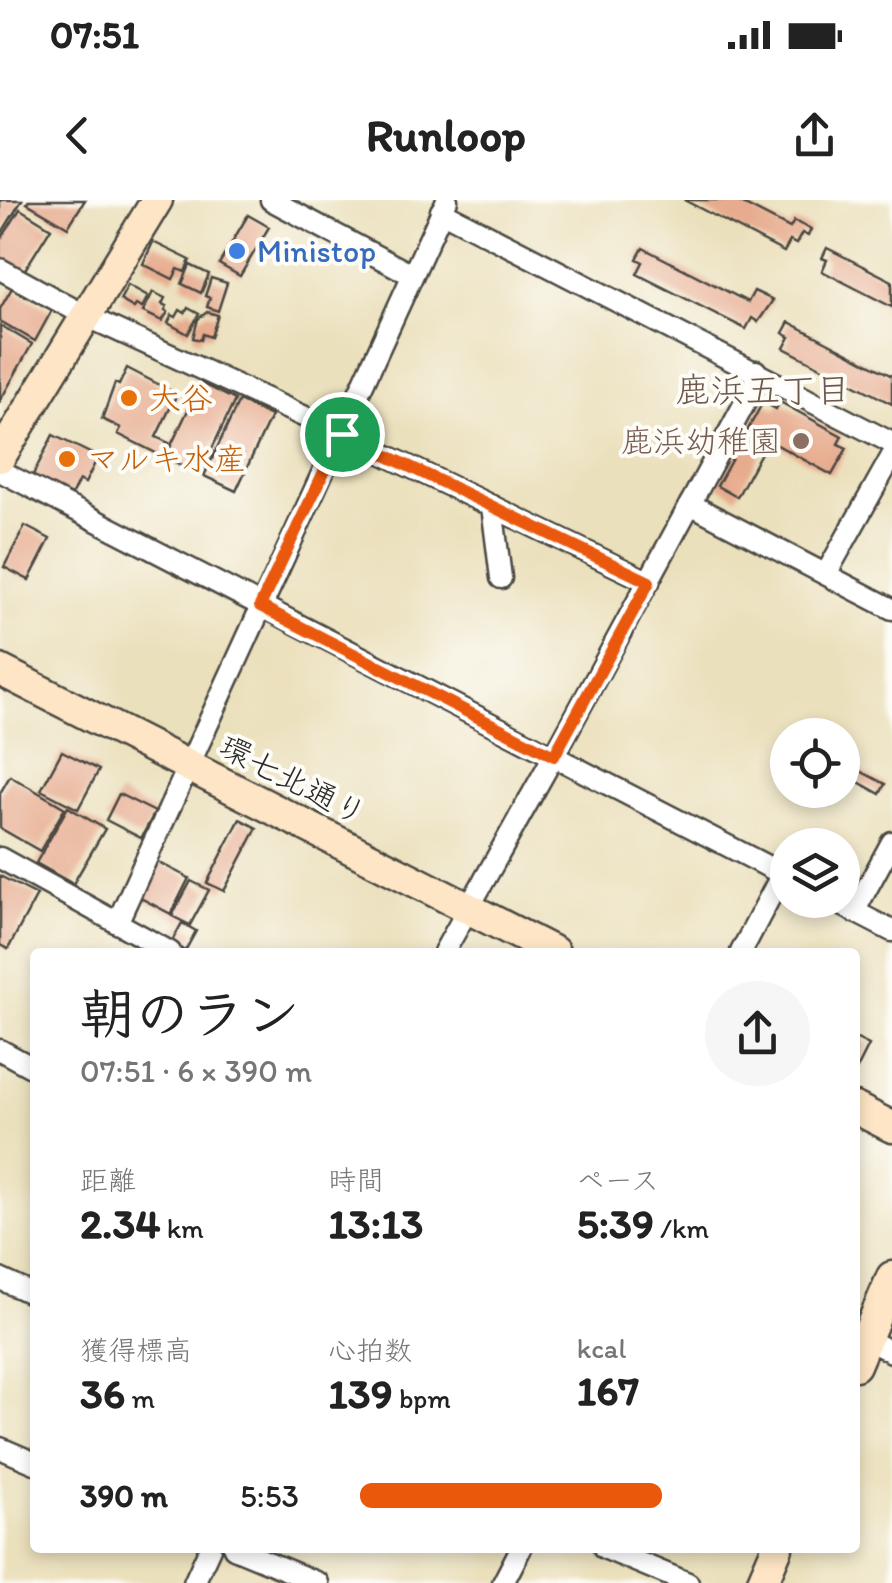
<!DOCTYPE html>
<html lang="ja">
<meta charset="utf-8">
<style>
body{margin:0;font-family:Itim,"Klee One",sans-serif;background:#f6f6f6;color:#222;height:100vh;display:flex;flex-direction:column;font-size:38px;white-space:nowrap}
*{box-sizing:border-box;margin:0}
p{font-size:32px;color:#767676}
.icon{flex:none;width:55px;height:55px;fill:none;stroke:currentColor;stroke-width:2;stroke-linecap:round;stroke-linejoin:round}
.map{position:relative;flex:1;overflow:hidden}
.details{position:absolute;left:30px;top:748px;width:830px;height:605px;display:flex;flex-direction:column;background:#fff;border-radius:10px;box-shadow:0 5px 15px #0003}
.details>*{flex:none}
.tools{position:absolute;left:770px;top:518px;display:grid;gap:20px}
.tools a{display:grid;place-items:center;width:90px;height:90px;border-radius:50%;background:#fff;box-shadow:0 5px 15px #0003;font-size:50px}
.pin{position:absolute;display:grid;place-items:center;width:85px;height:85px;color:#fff;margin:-42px;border:5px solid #fff;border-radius:50%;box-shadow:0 2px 10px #0007}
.round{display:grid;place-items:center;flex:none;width:105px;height:105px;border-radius:52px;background:#f6f6f6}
.overview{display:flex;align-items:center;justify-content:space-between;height:170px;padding:0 50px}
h1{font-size:55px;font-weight:700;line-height:75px}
.metrics{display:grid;grid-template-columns:repeat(3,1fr);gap:15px;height:170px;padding:10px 50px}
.metrics div{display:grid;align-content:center}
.metrics b{font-size:42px;font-weight:700}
.metrics small{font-size:28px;font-weight:400}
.metrics p{font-size:28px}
ul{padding:0 50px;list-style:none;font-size:32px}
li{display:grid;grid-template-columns:160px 120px 1fr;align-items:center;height:75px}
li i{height:25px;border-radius:12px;background:#ea580c}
.status{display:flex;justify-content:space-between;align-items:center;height:70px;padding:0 50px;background:#fff;direction:ltr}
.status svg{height:28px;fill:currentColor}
header{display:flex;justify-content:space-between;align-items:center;height:130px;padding:0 50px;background:#fff;font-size:45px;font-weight:700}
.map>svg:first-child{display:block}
.building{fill:#e7ab8e}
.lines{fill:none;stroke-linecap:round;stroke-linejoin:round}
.street-casing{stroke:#484641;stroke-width:25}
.secondary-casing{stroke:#484641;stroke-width:35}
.street{stroke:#fff;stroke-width:20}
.secondary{stroke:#fde5c5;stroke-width:30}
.route-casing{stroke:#fff;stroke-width:20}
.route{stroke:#ea580c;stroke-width:12}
.shop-dot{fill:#3f7fe0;stroke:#fdfcf7;stroke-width:4}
.food-dot{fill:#e8710a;stroke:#fdfcf7;stroke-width:4}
.education-dot{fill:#8d6e63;stroke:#fdfcf7;stroke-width:4}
.labels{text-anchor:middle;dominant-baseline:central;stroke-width:8;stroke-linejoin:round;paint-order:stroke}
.shop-label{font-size:32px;fill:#366cbe;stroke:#fdfcf7;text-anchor:start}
.food-label{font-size:32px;fill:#c56008;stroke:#fdfcf7;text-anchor:start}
.education-label{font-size:32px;fill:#785e54;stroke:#fdfcf7;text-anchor:end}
.street-label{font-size:32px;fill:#2b2b2b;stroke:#fdfcf7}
.neighbourhood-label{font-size:35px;fill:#6d584e;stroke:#fdfcf7}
</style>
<div class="status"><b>07:51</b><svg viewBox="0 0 49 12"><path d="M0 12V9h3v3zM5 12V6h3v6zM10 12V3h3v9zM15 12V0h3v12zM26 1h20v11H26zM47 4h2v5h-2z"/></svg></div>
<header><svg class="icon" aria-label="back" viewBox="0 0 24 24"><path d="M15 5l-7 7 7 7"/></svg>Runloop<svg class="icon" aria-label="share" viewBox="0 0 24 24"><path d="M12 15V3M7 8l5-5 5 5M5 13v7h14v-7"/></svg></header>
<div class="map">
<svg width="892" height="1383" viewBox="0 0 892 1383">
<rect width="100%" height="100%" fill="#fdfcf7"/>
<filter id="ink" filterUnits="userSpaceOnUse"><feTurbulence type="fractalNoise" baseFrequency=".01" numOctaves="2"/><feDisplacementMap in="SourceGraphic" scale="20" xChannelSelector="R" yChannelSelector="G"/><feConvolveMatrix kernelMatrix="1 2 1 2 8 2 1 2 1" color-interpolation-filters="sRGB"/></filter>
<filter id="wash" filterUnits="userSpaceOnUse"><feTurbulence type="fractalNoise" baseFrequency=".0048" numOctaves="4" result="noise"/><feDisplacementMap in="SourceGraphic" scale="40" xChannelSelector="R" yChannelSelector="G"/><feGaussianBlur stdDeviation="2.25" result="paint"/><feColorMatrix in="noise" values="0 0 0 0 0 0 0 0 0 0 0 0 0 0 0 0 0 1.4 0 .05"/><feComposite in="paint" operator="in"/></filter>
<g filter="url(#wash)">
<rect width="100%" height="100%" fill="#ebe0bc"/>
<g id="blocks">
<g class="building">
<path d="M0 0H22L0 36Z"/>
<path d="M29 0H85L68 27 27 3Z"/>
<path d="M684 0H735L790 28 794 21 811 29 808 36 802 33 796 44 790 41 784 52Z"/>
<path d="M20 9 51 28 24 71 0 57V41Z"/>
<path d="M248 15 269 27 240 76 219 64Z"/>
<path d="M153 42 190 60 185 72 178 69 173 79 143 64Z"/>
<path d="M643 48 748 102 754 91 773 100 758 122 752 118 746 129 637 74 643 62 637 59Z"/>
<path d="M827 48 892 81V107L822 71 827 60 822 58Z"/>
<path d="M190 65 209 74 201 93 182 84Z"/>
<path d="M211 78 227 83 218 111 207 107 210 98 205 96Z"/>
<path d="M128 85 148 96 142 108 136 105 134 108 120 100Z"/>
<path d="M12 88 52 110 35 141 0 121V109Z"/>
<path d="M153 92 165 98 162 104 167 106 165 110 168 112 162 121 143 112Z"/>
<path d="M188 108 199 114 188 134 168 123 172 115 176 117 180 110 185 113Z"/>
<path d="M207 112 218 115 211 137 203 134 201 140 193 138 198 119Z"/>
<path d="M789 122 892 176V204L784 148 790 137 783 133Z"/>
<path d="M0 125 32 144 0 201Z"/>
<path d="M127 168 177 194 156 237 169 243 162 256 118 234 121 228 102 219 115 183 119 185Z"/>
<path d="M201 183 235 200 200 274 165 258Z"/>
<path d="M239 201 271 216 236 291 204 276Z"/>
<path d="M763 202 776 209 780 202 842 236 838 244 847 248 832 275 768 240 737 297 717 286Z"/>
<path d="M53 235 98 257 85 283 79 280 70 298 31 279Z"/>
<path d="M25 326 50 339 29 380 4 367Z"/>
<path d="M62 551 99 570 78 609 41 590Z"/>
<path d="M860 571 885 584 880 594 855 580Z"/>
<path d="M10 576 65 608 40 651 0 628V593Z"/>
<path d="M119 594 155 612 141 638 106 620Z"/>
<path d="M68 607 105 629 73 684 36 663Z"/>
<path d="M240 619 257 628 224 691 207 683Z"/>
<path d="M154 660 189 678 171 714 135 695Z"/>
<path d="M0 676 37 695 8 749 0 745Z"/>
<path d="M191 681 209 690 190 725 172 716Z"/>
<path d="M182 723 196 731 185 751 171 743Z"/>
<path d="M855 838 869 845 855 873Z"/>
</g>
</g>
</g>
<g filter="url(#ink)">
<use href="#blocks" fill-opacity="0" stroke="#484641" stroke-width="2.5"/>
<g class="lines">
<g class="street-casing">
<g id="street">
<path d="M271 0 412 75"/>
<path d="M441 11 892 243"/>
<path d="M0 69 86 116 342 234 649 382"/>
<path d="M0 271 788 677"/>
<path d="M690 304 892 409"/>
<path d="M492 306 501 378"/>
<path d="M826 374 892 256"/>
<path d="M0 658 170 752"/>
<path d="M832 700 892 731"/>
<path d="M854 712 892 642"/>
<path d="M117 723 447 0"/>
<path d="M444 752 561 543 754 186 756 171"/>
<path d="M741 752 782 674"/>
<path d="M0 850 35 869"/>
<path d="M0 1079 35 1095"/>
<path d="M858 1135 892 1152"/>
<path d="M0 1248 35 1263"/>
<path d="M234 1348 318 1383"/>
<path d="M604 1348 688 1383"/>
<path d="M194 1383 210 1348"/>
<path d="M503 1383 521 1348"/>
</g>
</g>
<g class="secondary-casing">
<g id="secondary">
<path d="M0 257 157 0"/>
<path d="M0 470 554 752"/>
<path d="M855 908 892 927"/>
<path d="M855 1165 892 1077"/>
<path d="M762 1383 777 1348"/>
</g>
</g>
<use href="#street" class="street"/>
<use href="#secondary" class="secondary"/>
</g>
</g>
<g class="lines" filter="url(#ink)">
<g class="route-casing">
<path id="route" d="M342 234 649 382 554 556 260 406Z"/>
</g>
<use href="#route" class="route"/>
</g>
<circle class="shop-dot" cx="237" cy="51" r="10"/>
<g class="food-dot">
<circle cx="129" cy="198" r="10"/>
<circle cx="67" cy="259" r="10"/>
</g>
<circle class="education-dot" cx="801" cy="241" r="10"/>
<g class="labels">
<g class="shop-label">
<text x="257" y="51">Ministop</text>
</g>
<g class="food-label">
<text x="149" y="198">大谷</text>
<text x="87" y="259">マルキ水産</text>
</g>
<g class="education-label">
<text x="781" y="241">鹿浜幼稚園</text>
</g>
<g class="street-label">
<text transform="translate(293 580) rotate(27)">環七北通り</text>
</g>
<g class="neighbourhood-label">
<text x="763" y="190">鹿浜五丁目</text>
</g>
</g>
</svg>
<div class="tools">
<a><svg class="icon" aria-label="locate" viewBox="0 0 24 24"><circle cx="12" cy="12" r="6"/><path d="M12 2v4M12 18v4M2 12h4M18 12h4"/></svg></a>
<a><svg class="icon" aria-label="layers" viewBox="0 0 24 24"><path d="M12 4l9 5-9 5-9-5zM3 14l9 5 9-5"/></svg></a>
</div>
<div class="pin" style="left:342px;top:234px;background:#1e9e55"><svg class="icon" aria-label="arrive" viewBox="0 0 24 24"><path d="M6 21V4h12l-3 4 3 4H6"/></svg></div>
<section class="details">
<div class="overview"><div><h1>朝のラン</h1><p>07:51 · 6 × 390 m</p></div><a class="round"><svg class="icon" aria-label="share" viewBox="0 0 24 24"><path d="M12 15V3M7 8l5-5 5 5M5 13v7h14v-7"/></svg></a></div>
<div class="metrics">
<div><p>距離</p><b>2.34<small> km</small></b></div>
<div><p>時間</p><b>13:13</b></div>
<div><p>ペース</p><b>5:39<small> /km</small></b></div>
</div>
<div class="metrics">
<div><p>獲得標高</p><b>36<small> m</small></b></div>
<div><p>心拍数</p><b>139<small> bpm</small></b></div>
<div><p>kcal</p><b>167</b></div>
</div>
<ul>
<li><b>390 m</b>5:53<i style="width:67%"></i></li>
</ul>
</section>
</div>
